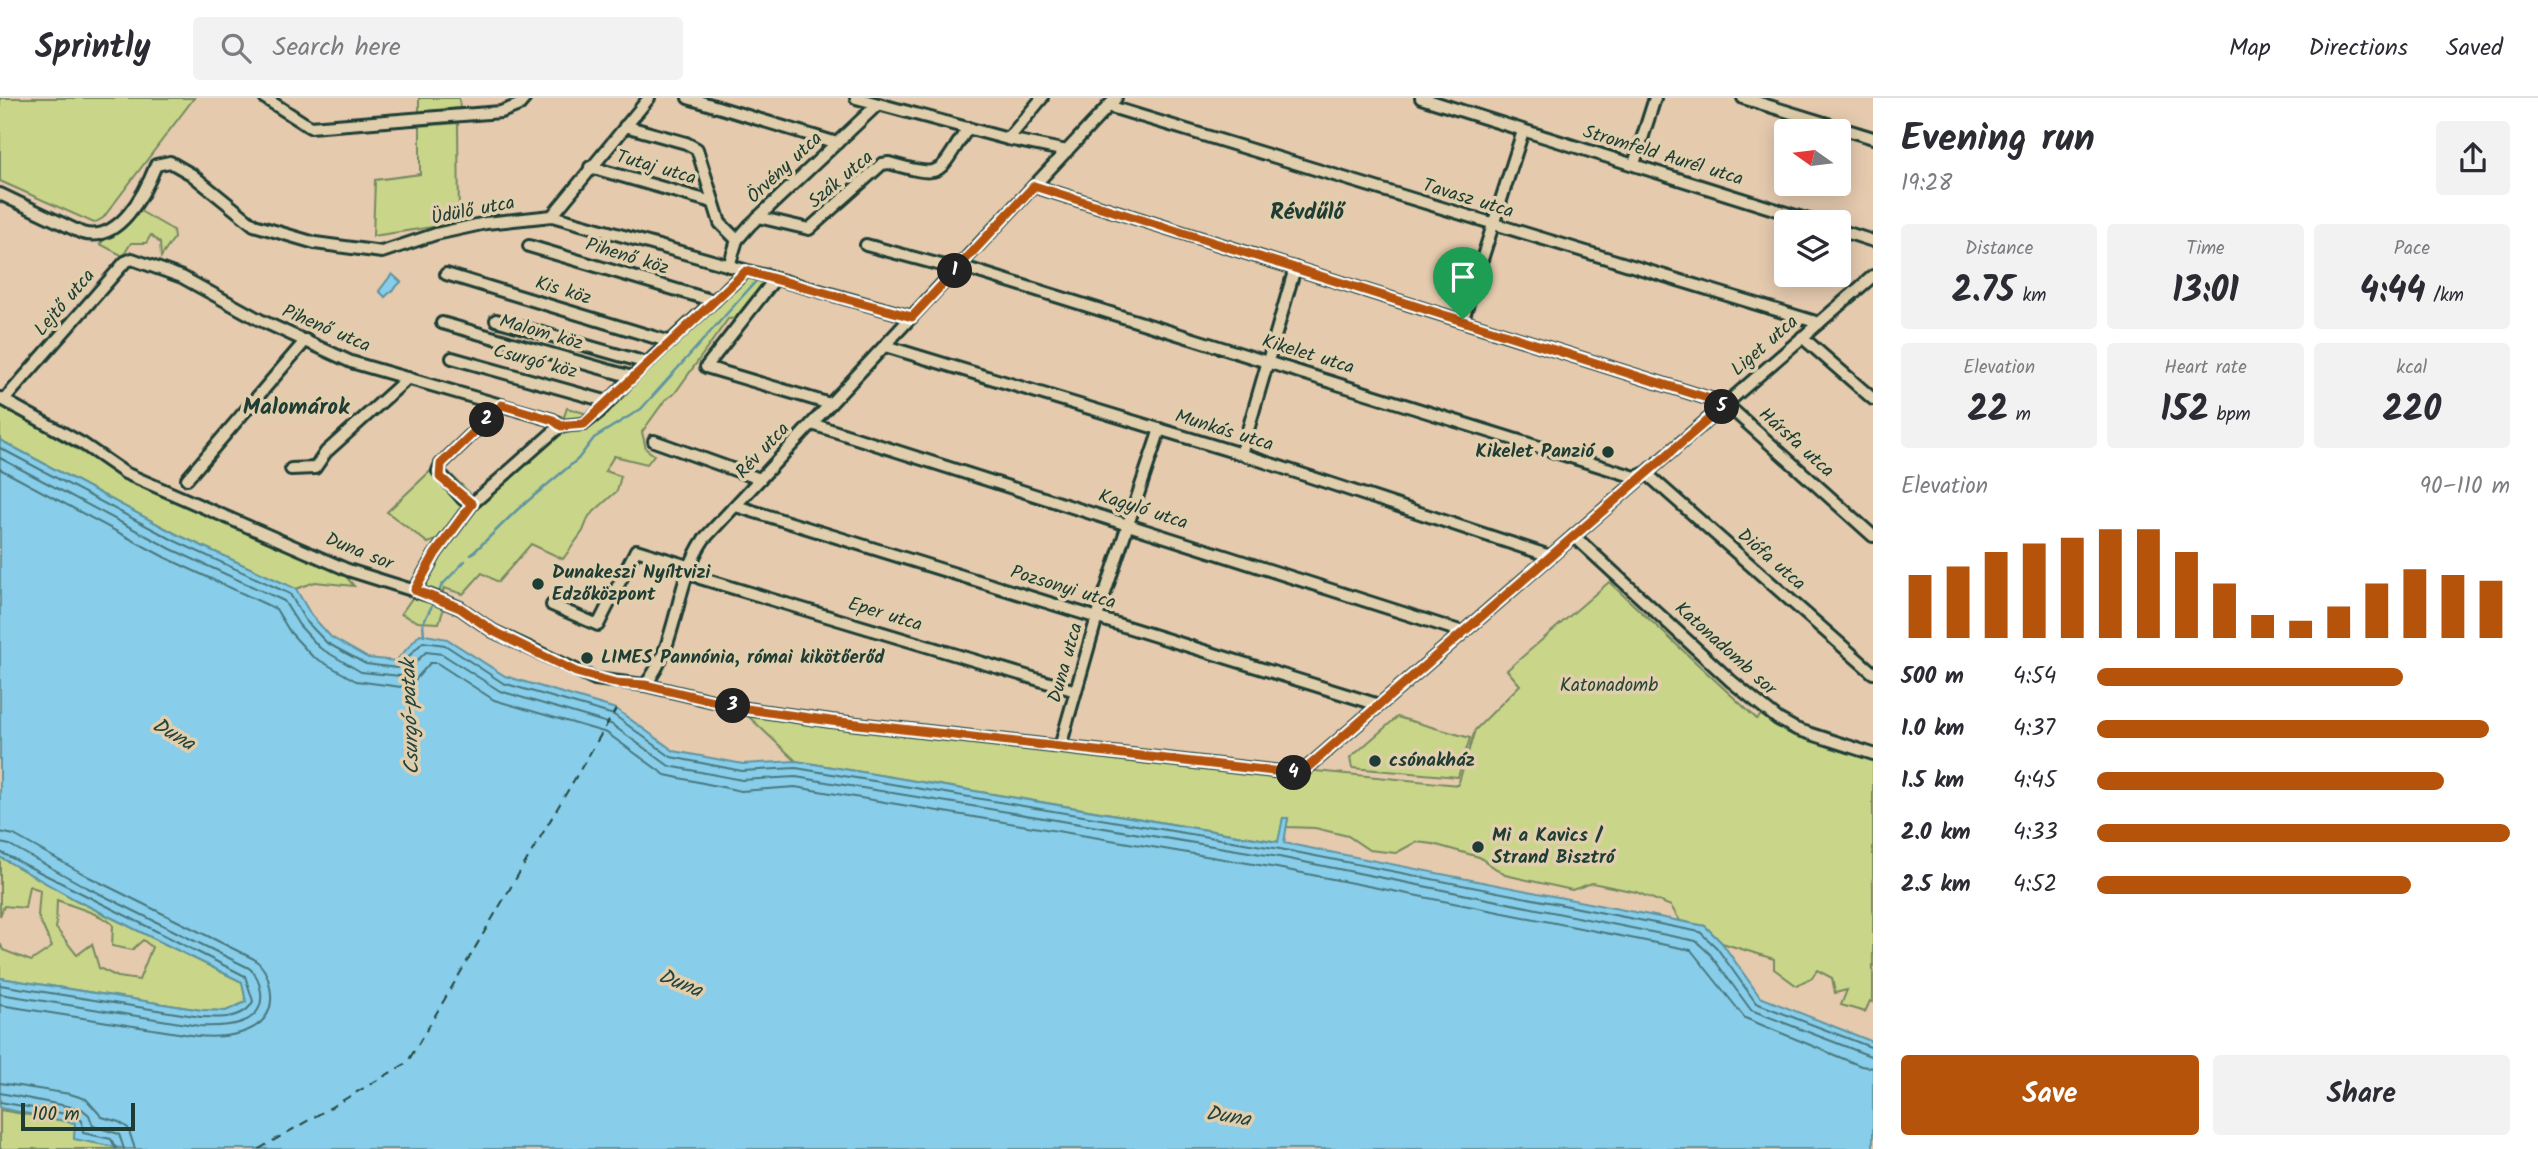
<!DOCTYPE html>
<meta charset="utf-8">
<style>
body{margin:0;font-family:Kalam,sans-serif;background:#f2f2f3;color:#2b2b33;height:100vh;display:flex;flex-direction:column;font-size:26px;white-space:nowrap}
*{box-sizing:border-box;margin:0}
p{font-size:23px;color:#7c7c81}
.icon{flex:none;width:38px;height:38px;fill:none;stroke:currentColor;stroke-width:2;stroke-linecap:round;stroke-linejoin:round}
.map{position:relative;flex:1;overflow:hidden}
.panel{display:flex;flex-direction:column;background:#fff;width:665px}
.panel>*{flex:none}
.needle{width:46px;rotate:284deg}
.fabs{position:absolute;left:1774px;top:21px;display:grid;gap:14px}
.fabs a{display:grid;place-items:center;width:77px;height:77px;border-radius:7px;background:#fff;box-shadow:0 4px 18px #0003;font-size:35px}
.scale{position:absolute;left:21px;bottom:18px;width:114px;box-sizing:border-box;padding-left:7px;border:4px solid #1f3d34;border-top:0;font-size:19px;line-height:24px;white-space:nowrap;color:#1f3d34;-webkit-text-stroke:5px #e0ceac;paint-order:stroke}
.pin{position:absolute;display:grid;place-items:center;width:60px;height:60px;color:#fff;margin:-72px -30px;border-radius:50% 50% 50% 0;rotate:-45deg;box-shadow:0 0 7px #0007}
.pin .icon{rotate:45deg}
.km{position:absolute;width:35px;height:35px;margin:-18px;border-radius:50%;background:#222;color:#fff;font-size:19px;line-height:35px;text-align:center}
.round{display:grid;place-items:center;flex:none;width:74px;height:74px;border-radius:7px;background:#f2f2f3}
.overview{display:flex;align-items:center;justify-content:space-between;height:119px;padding:0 28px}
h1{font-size:38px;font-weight:800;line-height:52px}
.metrics{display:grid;grid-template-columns:repeat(3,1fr);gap:10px;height:119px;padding:7px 28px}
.metrics div{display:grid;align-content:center;border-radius:7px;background:#f2f2f3;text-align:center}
.metrics b{font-size:35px;font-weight:800}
.metrics small{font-size:19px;font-weight:400}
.metrics p{font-size:19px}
.chart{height:196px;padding:14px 28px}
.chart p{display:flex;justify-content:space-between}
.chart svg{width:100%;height:126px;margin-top:7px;stroke:#b45309;stroke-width:6}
.button{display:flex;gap:14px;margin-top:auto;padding:14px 28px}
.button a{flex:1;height:80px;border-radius:7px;background:#b45309;color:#fff;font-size:28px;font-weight:800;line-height:80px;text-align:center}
.button a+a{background:#f2f2f3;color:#2b2b33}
ul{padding:0 28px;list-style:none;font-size:23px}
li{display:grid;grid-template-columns:112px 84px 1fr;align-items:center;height:52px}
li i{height:18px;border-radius:9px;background:#b45309}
header{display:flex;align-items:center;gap:42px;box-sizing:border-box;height:98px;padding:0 35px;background:#fff;border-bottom:2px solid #e1e1e2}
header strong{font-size:33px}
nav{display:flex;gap:38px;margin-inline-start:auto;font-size:24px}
.search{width:490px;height:63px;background:#f2f2f3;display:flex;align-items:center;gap:18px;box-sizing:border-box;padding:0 24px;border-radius:7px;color:#7c7c81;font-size:26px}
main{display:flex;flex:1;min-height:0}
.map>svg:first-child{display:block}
.green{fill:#c9d589;stroke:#74895e;stroke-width:2;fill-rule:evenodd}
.water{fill:#88ceea;stroke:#5e94a1;stroke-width:2}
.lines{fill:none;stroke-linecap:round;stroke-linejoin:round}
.shore{stroke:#49777d;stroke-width:2}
.stream{stroke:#5e94a1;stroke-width:2.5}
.ferry{stroke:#24443d;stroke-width:2;stroke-dasharray:9 7;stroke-linecap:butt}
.minor-casing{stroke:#1f3d34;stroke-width:16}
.minor{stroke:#e0ceac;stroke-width:10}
.route-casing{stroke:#fff;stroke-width:14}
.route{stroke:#b45309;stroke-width:9}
.poi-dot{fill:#1f3d34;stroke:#e0ceac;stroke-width:2.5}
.labels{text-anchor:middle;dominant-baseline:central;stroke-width:7;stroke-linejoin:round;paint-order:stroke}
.street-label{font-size:19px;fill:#1f3d34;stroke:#e0ceac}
.poi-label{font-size:19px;font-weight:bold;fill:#1f3d34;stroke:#e0ceac;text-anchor:start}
.park-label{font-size:19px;fill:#284538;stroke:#e0ceac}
.water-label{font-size:21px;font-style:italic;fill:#24443d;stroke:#e0ceac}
.quarter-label{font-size:23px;font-weight:bold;fill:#1f3d34;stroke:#e0ceac}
</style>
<header>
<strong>Sprintly</strong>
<div class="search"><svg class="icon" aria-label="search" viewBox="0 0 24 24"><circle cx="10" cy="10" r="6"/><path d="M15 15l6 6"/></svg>Search here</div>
<nav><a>Map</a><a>Directions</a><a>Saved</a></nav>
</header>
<main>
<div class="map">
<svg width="1873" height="1051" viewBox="0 0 1873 1051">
<rect width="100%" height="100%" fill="#e5caae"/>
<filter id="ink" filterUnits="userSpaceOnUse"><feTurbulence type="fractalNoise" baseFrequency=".0143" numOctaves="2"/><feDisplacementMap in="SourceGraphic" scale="14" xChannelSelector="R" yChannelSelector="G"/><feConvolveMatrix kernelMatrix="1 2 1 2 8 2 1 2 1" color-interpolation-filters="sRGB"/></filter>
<g filter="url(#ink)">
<g class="green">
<path d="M0 0H194L103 120 94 125 0 83Z"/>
<path d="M419 0H459L460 10 419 15Z"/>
<path d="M458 25 459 125 373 138 375 82 420 76V28Z"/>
<path d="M135 110 173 132 174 140 161 159 160 145 151 137 146 145H131L123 158 100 146Z"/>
<path d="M750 175 768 181 741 220 728 221 675 295 665 302 642 334 646 351 654 357 647 366 614 358 605 373 621 378 617 393 589 418 583 433 563 461 531 446 498 484 482 475 463 496 444 490 440 506 444 510 439 525 418 524 401 516 473 412 557 338 586 329 602 316Z"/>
<path d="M0 307 120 376 335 465 354 488 315 484 296 491 178 437 0 342Z"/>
<path d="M567 310 588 316C572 325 563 323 545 317L546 314 564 319Z"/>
<path d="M439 365 474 399 436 442 428 445 387 414Z"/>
<path d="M1609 484 1757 621 1761 617 1776 628 1873 658V904L1870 903 1865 914 1841 907 1847 892 1835 895 1832 880 1817 872 1812 880 1797 888 1774 871V861L1722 845 1705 828 1680 823 1671 808 1636 794 1592 785 1572 792 1505 777 1479 759 1433 746 1416 744 1396 755 1369 752 1348 738 1315 730 1286 729 1288 721 1283 720 1279 744 796 663 747 617 1458 687 1475 632 1520 587 1507 572Z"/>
<path d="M1397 619 1470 640 1458 679 1352 670 1350 660Z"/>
<path d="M0 759 76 802 242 884 246 904 226 913 201 912 0 880V845L3 852 31 863 52 849 38 818 40 792 29 788 25 810 4 808 0 818ZM57 802C71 808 105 817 113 827L112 848 132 852 143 842 152 849 139 882 118 879 99 870 92 846 77 857 56 830Z"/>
<path d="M0 1012 76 1025 74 1041 126 1051H0Z"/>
</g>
<g class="water">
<path d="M392 176 401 184 385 199 379 193Z"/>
<path d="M0 342 178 437 296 491 311 517 331 539 368 560 396 563 420 536 447 541 505 578 616 611 674 653 743 666 796 663 1278 744 1283 720H1288L1284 745 1705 828 1722 845 1760 899 1873 944V1051H126L74 1041 75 1025 0 1010V880L201 912 226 913 246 904 242 884 76 802 0 759Z"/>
</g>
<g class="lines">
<g class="shore">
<path d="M0 350 175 443 290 496 305 522 327 545 366 566 397 570 423 544 445 547 503 585 614 617 671 659 742 673 796 670 1280 751 1700 834 1717 850 1756 905 1873 950"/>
<path d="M0 360 171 451 284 503 299 527 320 550 361 574 401 578 426 554 442 556 500 593 611 626 669 668 742 682 796 679 1279 759 1696 843 1710 856 1751 912 1873 959"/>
<path d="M0 371 166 460 276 511 290 534 312 558 356 583 401 589 414 583 430 565H437L494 602 607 635 665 677 741 693 795 689 1277 770 1691 852 1745 920 1861 968 1873 970"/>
<path d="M0 734 14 737 89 779 254 861C264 868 268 877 270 889 279 934 231 941 197 938L0 907"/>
<path d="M0 745 10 747 84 788 249 870C257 876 259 884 261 894 265 929 223 929 199 928L0 896"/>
<path d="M0 754 245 878 253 903C245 922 217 920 201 919L0 887"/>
<path d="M0 985 70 996 86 1001 102 1019 119 1024 128 1030 135 1051"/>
<path d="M0 995 82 1011 89 1017 93 1028 119 1036 124 1051"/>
<path d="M0 1004 77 1018 82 1023 83 1035 111 1041 116 1051"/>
</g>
<g class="stream">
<path d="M767 171 768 169"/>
<path d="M471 457 517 412 578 361 594 340 641 311 758 181"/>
<path d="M437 498 442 487 465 463"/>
<path d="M424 537 423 525 434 504"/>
</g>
<path class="ferry" d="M259 1051 407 965 616 611"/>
<g class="minor-casing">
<g id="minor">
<path d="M265 0 310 29 501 14 519 7 525 0"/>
<path d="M688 0 837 45"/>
<path d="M856 0 1008 41 1067 53"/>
<path d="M1421 0 1815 124"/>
<path d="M1743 0 1873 40"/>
<path d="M1108 8 1819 225"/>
<path d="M625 28 686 45 697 51 720 125 737 142"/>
<path d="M1008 41 1042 0"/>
<path d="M1634 66 1655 0"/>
<path d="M590 69 712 104"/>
<path d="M1034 88 1726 306 1873 438"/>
<path d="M0 96 82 135C119 146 145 95 156 67L170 64 191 76 254 127 315 145 382 154 436 136 486 125 552 118 912 219"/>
<path d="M552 118 649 0"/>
<path d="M758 119 809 131 882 66 889 65C946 81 936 77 968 30"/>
<path d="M1839 132 1873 143"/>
<path d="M866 147 956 171"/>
<path d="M529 148 714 203"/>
<path d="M729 168 737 142 750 127 878 6"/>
<path d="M960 168 1635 379 1646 375 1873 575"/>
<path d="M446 176 670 244"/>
<path d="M774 182 706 269 830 306"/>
<path d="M1463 221 1523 33"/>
<path d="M496 222 647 265"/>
<path d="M442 225 632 279"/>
<path d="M1802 239 1873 301"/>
<path d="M885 248 1241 356 1550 458"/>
<path d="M452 260 609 304"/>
<path d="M0 300 83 346 125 375 348 472 431 498 460 510 493 533 595 581 645 587 747 611 831 623 1300 676 1873 178"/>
<path d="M4 302 125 164 132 161 182 179 260 222 351 264 553 322 560 328"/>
<path d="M812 326 1463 534"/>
<path d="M560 328 584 326 599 314 632 279 746 173"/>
<path d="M654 343 760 381"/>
<path d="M1241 356 1295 170"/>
<path d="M291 371 315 370 326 354 408 280"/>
<path d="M187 381 306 242"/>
<path d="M472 406 463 401 438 373 441 366 502 307"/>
<path d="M736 408 1379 607"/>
<path d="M1574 438 1731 583 1778 621 1796 631 1873 656"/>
<path d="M688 468 691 475 700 480 1076 593"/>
<path d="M415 492 435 456 472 406 560 328"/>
<path d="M552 507 598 527 636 452 688 468"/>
<path d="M645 587C679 546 674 485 704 441L1116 0"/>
<path d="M1060 649 1097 519 1160 331"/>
</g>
</g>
<use href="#minor" class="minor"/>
</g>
</g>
<g class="lines" filter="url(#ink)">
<g class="route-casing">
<path id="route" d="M1034 88 1726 306 1300 676 831 623 747 611 645 587 616 585 576 574 493 533 460 510 415 492 435 456 472 406 440 379 441 366 502 307 553 322 561 328 584 326 746 173 912 219Z"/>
</g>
<use href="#route" class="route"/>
</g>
<g class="poi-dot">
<circle cx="1608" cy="354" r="7"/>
<circle cx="538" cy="486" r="7"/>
<circle cx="587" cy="560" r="7"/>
<circle cx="1375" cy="663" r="7"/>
<circle cx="1478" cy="749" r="7"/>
</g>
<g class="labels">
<g class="street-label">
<text transform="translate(1663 58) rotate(17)">Stromfeld Aurél utca</text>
<text transform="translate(656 70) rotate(16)">Tutaj utca</text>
<text transform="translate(785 70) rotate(-43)">Örvény utca</text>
<text transform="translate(841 82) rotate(-40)">Szák utca</text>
<text transform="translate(1468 101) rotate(17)">Tavasz utca</text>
<text transform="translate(473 113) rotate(-11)">Üdülő utca</text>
<text transform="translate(627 159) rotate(17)">Pihenő köz</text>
<text transform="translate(563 193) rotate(17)">Kis köz</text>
<text transform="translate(65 205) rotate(-49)">Lejtő utca</text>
<text transform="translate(326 231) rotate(23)">Pihenő utca</text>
<text transform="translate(541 235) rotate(16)">Malom köz</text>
<text transform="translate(1765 248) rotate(-41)">Liget utca</text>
<text transform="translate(1308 257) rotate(17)">Kikelet utca</text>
<text transform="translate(535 264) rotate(15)">Csurgó köz</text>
<text transform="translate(1224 333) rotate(17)">Munkás utca</text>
<text transform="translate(1796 345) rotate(42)">Hársfa utca</text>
<text transform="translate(763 353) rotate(-47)">Rév utca</text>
<text transform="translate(1143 412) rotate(18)">Kagyló utca</text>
<text transform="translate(359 454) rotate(22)">Duna sor</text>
<text transform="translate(1771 462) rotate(41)">Diófa utca</text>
<text transform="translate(1063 490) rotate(17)">Pozsonyi utca</text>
<text transform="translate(885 517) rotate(17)">Eper utca</text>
<text transform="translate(1725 551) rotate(42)">Katonadomb sor</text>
<text transform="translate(1066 565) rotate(-74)">Duna utca</text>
</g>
<g class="poi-label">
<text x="1594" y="354" text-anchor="end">Kikelet Panzió</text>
<text x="552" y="475">Dunakeszi Nyíltvizi<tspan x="552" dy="22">Edzőközpont</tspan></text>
<text x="601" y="560">LIMES Pannónia, római kikötőerőd</text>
<text x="1389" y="663">csónakház</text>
<text x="1492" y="738">Mi a Kavics /<tspan x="1492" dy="22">Strand Bisztró</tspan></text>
</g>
<g class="park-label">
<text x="1609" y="588">Katonadomb</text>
</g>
<g class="water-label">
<text transform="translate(411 619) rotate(-92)">Csurgó-patak</text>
<text transform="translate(173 637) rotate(30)">Duna</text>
<text transform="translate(680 886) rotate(22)">Duna</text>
<text transform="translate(1228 1019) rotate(9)">Duna</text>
</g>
<g class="quarter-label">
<text x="1307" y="115">Révdűlő</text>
<text x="296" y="310">Malomárok</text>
</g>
</g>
</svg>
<div class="fabs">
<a><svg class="needle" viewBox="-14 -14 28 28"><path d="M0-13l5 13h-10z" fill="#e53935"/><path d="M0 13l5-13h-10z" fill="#7c7c81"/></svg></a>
<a><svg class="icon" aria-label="layers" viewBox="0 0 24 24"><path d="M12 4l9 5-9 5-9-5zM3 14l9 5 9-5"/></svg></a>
</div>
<div class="scale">100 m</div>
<div class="pin" style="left:1463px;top:221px;background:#1e9e55"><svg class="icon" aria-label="arrive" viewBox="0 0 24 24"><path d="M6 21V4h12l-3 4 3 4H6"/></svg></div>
<b class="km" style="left:955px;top:173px">1</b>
<b class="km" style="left:487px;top:322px">2</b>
<b class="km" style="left:733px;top:608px">3</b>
<b class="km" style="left:1294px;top:675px">4</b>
<b class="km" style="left:1722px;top:309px">5</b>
</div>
<section class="panel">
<div class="overview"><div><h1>Evening run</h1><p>19:28</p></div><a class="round"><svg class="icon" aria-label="share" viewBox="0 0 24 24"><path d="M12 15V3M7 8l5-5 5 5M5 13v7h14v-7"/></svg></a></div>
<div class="metrics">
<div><p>Distance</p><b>2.75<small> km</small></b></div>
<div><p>Time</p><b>13:01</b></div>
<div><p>Pace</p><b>4:44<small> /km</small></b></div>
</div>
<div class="metrics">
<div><p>Elevation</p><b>22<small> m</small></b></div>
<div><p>Heart rate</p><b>152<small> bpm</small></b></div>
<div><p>kcal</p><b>220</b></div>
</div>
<div class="chart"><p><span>Elevation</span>90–110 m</p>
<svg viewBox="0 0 160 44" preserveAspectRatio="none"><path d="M5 44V22M15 44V19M25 44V14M35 44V11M45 44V9M55 44V6M65 44V6M75 44V14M85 44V25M95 44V36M105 44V38M115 44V33M125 44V25M135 44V20M145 44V22M155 44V24"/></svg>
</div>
<ul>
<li><b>500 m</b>4:54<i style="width:74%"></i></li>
<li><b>1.0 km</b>4:37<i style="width:95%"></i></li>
<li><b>1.5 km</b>4:45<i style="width:84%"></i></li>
<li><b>2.0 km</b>4:33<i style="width:100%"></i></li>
<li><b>2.5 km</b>4:52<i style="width:76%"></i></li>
</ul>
<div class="button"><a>Save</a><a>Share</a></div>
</section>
</main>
